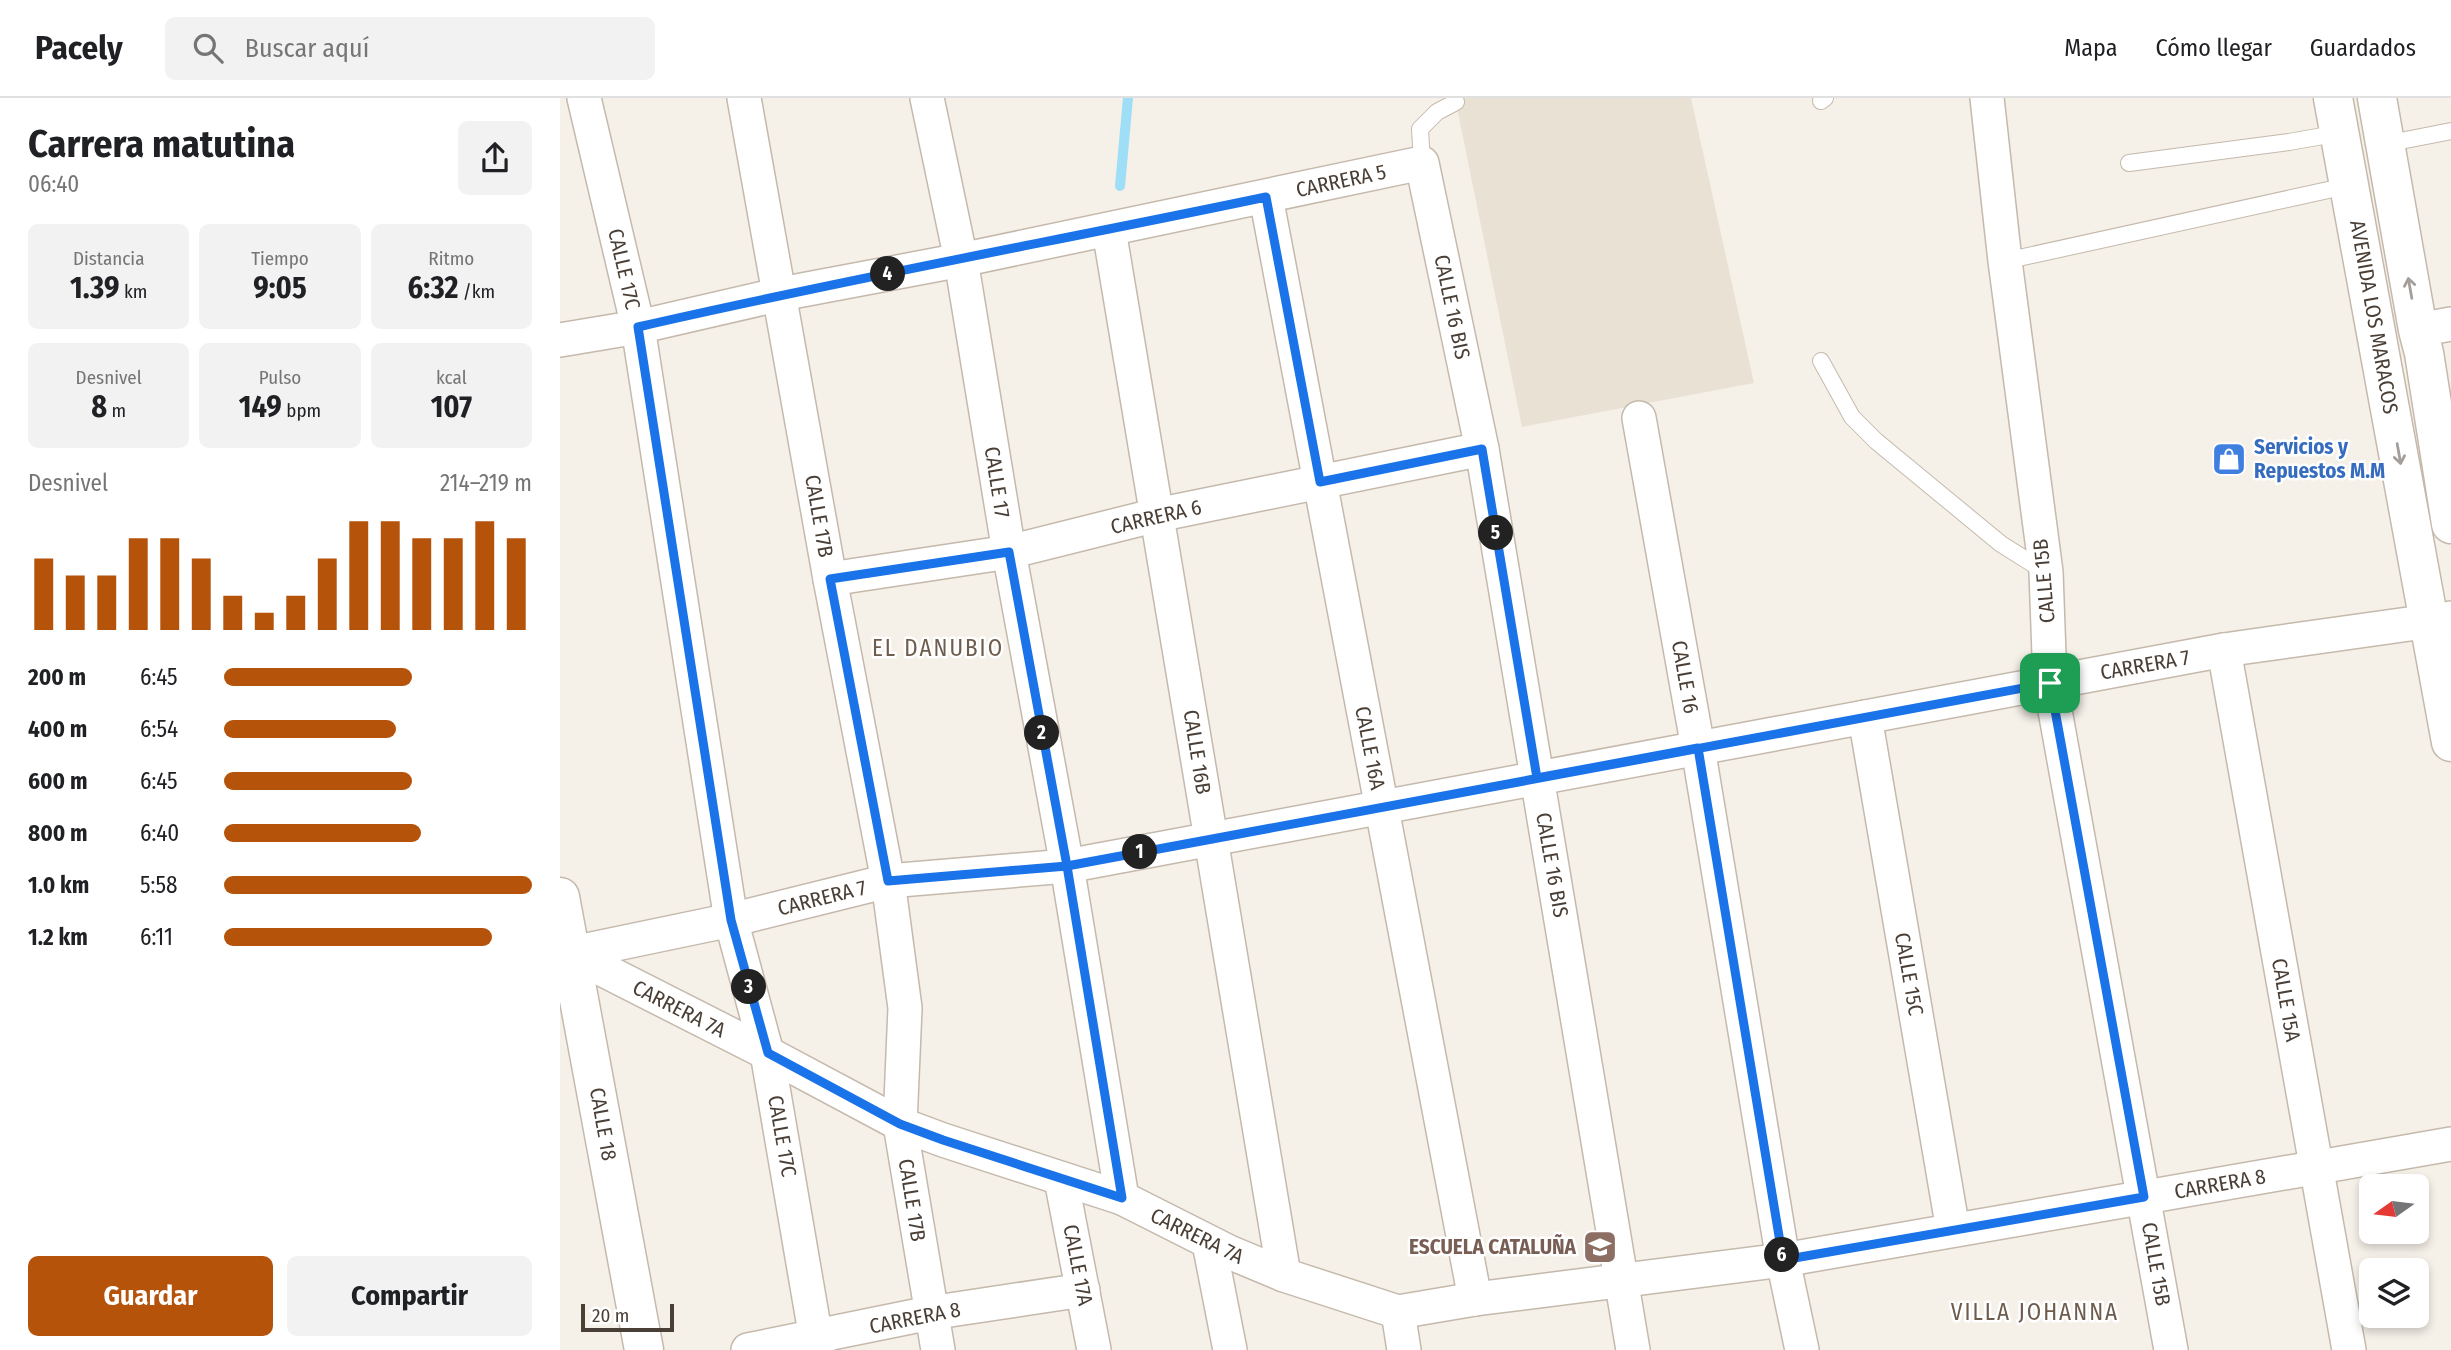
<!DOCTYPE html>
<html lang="es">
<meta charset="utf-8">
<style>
body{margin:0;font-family:"Fira Sans Condensed",sans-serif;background:#f2f2f2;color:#202124;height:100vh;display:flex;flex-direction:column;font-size:26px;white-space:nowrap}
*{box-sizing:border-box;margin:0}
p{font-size:23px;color:#757577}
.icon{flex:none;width:38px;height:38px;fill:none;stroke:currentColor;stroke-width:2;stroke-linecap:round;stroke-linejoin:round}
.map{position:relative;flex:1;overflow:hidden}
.panel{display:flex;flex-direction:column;background:#fff;width:560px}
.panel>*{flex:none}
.needle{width:46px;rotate:256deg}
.controls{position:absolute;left:1799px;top:1076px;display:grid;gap:14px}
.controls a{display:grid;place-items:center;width:70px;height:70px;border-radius:10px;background:#fff;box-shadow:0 4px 10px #0003;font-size:35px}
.scale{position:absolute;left:21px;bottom:18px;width:93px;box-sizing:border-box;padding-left:7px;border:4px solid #4a3f36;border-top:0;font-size:19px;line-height:24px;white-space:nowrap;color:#4a3f36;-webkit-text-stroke:5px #fff;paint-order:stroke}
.pin{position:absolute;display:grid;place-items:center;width:60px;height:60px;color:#fff;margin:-30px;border-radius:14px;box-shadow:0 4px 10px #0006}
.km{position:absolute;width:35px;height:35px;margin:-18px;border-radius:50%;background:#222;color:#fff;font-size:19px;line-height:35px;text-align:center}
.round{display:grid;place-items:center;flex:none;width:74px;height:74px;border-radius:10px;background:#f2f2f2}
.head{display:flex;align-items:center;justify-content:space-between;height:119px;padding:0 28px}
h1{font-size:38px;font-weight:700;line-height:52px}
.figures{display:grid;grid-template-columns:repeat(3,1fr);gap:10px;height:119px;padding:7px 28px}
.figures div{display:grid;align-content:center;border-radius:10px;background:#f2f2f2;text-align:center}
.figures b{font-size:30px;font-weight:700}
.figures small{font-size:19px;font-weight:400}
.figures p{font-size:19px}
.chart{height:196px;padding:14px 28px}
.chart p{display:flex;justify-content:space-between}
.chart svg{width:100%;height:126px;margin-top:7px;stroke:#b45309;stroke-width:6}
.primary-button{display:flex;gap:14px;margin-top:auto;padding:14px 28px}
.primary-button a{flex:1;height:80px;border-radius:10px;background:#b45309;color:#fff;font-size:28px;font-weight:700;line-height:80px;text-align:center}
.primary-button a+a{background:#f2f2f2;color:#202124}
ul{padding:0 28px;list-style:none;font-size:23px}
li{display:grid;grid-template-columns:112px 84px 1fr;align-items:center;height:52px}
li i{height:18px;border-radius:9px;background:#b45309}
header{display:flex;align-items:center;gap:42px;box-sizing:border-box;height:98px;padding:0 35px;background:#fff;border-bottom:2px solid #e0e0e0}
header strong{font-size:33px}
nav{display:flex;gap:38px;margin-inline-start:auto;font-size:24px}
.search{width:490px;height:63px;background:#f2f2f2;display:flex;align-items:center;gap:18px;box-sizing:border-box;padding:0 24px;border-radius:10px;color:#757577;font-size:26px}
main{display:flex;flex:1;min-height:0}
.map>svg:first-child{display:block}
.residential{fill:#eae1d5}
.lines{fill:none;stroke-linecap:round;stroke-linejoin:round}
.stream{stroke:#9fdef7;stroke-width:10}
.service-casing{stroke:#c5b9ac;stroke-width:18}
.minor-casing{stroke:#c5b9ac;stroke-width:36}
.tertiary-casing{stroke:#c5b9ac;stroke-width:41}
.service{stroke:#fff;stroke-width:16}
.minor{stroke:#fff;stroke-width:33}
.tertiary{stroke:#fff;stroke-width:38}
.oneway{stroke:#a49f9a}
.route-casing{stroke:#fff;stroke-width:14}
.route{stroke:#1a73e8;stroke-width:9}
.labels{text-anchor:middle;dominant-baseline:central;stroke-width:5;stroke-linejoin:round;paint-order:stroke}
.street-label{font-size:21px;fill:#4a3f36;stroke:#fff}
.shop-label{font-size:21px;font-weight:bold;fill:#366cbe;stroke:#fff;text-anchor:start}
.education-label{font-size:21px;font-weight:bold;fill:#785e54;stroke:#fff;text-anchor:end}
.neighbourhood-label{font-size:23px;letter-spacing:2px;fill:#6e5c4c;stroke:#fff}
</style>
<header>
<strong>Pacely</strong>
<div class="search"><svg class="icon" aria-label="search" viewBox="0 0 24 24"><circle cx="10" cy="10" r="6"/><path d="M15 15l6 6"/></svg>Buscar aquí</div>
<nav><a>Mapa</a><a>Cómo llegar</a><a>Guardados</a></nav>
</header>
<main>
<section class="panel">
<div class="head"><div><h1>Carrera matutina</h1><p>06:40</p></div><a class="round"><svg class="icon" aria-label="share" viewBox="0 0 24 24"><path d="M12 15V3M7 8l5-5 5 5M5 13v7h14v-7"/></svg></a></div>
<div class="figures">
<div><p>Distancia</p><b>1.39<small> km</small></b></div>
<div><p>Tiempo</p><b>9:05</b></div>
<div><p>Ritmo</p><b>6:32<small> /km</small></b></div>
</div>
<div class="figures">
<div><p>Desnivel</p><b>8<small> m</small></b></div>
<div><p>Pulso</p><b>149<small> bpm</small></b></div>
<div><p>kcal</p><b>107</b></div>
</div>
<div class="chart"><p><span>Desnivel</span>214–219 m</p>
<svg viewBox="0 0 160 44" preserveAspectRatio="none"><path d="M5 44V19M15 44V25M25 44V25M35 44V12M45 44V12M55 44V19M65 44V32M75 44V38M85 44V32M95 44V19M105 44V6M115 44V6M125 44V12M135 44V12M145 44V6M155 44V12"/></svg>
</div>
<ul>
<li><b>200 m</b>6:45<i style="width:61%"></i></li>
<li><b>400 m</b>6:54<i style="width:56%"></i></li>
<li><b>600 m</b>6:45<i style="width:61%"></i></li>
<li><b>800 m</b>6:40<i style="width:64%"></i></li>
<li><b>1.0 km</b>5:58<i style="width:100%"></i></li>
<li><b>1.2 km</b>6:11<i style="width:87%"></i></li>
</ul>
<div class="primary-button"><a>Guardar</a><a>Compartir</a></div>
</section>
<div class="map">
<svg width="1891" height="1252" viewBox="0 0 1891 1252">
<rect width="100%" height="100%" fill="#f5f0e8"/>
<path class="residential" d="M895 0H1131L1194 285 962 329Z"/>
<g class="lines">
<path class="stream" d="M560 88 568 0"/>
<g class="service-casing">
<g id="service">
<path d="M1261 3 1265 0"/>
<path d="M1825 46 1891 33"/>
<path d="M862 65 860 31 877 14 896 4"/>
<path d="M1569 65 1729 44 1780 35"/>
<path d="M1445 163 1791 87"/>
<path d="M1261 263 1292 319 1316 343 1441 446 1484 473"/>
</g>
</g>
<g class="minor-casing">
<g id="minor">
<path d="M24 0 78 229 171 822 207 955 258 1252"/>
<path d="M184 0 270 481 328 783 345 910 340 1026 378 1252"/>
<path d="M367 0 401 162 449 454 507 768 562 1100"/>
<path d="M1427 0 1445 163 1486 474 1490 585 1611 1252"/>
<path d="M706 99 915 1201"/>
<path d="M549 132 724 1177"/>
<path d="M1858 232 1891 226"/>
<path d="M0 242 78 229 221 196 401 162 862 65 922 351 1073 1252"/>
<path d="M1079 320 1138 650 1223 1162 1242 1252"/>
<path d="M270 481 449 454 597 417 922 351"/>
<path d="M1664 552 1789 1252"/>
<path d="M1305 619 1393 1132"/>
<path d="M12 856 207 955 340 1026 383 1042 562 1100 669 1154 724 1177 838 1214 915 1201 1223 1162 1891 1046"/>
<path d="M3 857 171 822 328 783 507 768 1664 552 1891 520"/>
<path d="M501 1081 534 1252"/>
<path d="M649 1145 670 1252"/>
<path d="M838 1214 844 1252"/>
<path d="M188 1252 370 1215 523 1192"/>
</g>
</g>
<g class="tertiary-casing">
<g id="tertiary">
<path d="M1773 0 1891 644"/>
<path d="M1817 0 1858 232 1864 255 1891 426"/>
<path d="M0 799 84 1252"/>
</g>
</g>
<use href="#service" class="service"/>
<use href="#minor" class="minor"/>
<use href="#tertiary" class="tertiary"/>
</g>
<defs><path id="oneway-shaft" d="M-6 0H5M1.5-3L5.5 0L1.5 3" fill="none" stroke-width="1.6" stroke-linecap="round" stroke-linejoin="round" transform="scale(1.75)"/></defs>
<g class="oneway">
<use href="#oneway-shaft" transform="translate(1850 190) rotate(-100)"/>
<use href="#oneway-shaft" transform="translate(1839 356) rotate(80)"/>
</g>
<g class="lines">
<g class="route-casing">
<path id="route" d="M1490 585 507 768 328 783 270 481 449 454 507 768 562 1100 383 1042 340 1026 208 955 171 822 78 229C286 181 496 143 706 99L760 384 922 351 977 680 1138 650 1223 1162 1584 1099 1490 585"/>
</g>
<use href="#route" class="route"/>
</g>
<defs>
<g id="shop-square" transform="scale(1.75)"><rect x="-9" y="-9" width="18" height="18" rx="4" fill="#3f7fe0" stroke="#fff"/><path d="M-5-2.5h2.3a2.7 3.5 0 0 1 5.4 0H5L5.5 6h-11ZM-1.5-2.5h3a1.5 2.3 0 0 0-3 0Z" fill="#fff"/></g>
<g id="school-square" transform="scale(1.75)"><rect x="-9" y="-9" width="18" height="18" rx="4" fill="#8d6e63" stroke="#fff"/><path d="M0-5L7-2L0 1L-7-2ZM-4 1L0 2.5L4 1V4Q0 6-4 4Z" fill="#fff"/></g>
</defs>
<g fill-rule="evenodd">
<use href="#shop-square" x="1669" y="361"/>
<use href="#school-square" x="1040" y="1149"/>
</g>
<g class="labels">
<g class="street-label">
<text transform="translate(781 83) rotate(-12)">CARRERA 5</text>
<text transform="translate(64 171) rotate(77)">CALLE 17C</text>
<text transform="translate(892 209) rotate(78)">CALLE 16 BIS</text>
<text transform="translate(1814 219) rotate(80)">AVENIDA LOS MARACOS</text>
<text transform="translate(437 384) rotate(81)">CALLE 17</text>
<text transform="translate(259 418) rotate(80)">CALLE 17B</text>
<text transform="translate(596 419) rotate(-13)">CARRERA 6</text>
<text transform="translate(1484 483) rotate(-95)">CALLE 15B</text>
<text transform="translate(1585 567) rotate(-10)">CARRERA 7</text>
<text transform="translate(1125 579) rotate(80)">CALLE 16</text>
<text transform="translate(810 650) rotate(79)">CALLE 16A</text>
<text transform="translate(637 654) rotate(81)">CALLE 16B</text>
<text transform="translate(992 767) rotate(80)">CALLE 16 BIS</text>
<text transform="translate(262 800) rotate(-14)">CARRERA 7</text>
<text transform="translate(1349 876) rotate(80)">CALLE 15C</text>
<text transform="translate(1726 902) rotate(80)">CALLE 15A</text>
<text transform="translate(119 911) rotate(27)">CARRERA 7A</text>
<text transform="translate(43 1026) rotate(80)">CALLE 18</text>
<text transform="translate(222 1038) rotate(80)">CALLE 17C</text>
<text transform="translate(1660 1086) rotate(-10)">CARRERA 8</text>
<text transform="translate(352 1102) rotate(81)">CALLE 17B</text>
<text transform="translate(637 1138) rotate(26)">CARRERA 7A</text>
<text transform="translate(1596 1166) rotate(80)">CALLE 15B</text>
<text transform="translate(518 1167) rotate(79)">CALLE 17A</text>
<text transform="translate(355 1220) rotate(-11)">CARRERA 8</text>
</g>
<g class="shop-label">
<text x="1694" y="349">Servicios y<tspan x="1694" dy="24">Repuestos M.M</tspan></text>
</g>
<g class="education-label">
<text x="1016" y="1149">ESCUELA CATALUÑA</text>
</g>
<g class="neighbourhood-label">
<text x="378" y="550">EL DANUBIO</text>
<text x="1475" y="1214">VILLA JOHANNA</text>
</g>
</g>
</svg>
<div class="controls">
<a><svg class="needle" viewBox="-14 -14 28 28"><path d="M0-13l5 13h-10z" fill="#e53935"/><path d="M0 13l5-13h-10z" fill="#757577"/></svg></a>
<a><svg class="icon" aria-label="layers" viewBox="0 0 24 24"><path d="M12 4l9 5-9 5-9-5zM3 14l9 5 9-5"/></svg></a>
</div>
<div class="scale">20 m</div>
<div class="pin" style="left:1490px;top:585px;background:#1e9e55"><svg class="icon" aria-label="arrive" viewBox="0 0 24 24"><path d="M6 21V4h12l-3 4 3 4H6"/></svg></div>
<b class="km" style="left:580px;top:754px">1</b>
<b class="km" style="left:482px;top:635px">2</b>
<b class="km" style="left:189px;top:889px">3</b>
<b class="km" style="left:328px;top:176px">4</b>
<b class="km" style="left:936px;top:435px">5</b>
<b class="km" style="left:1222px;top:1157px">6</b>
</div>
</main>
